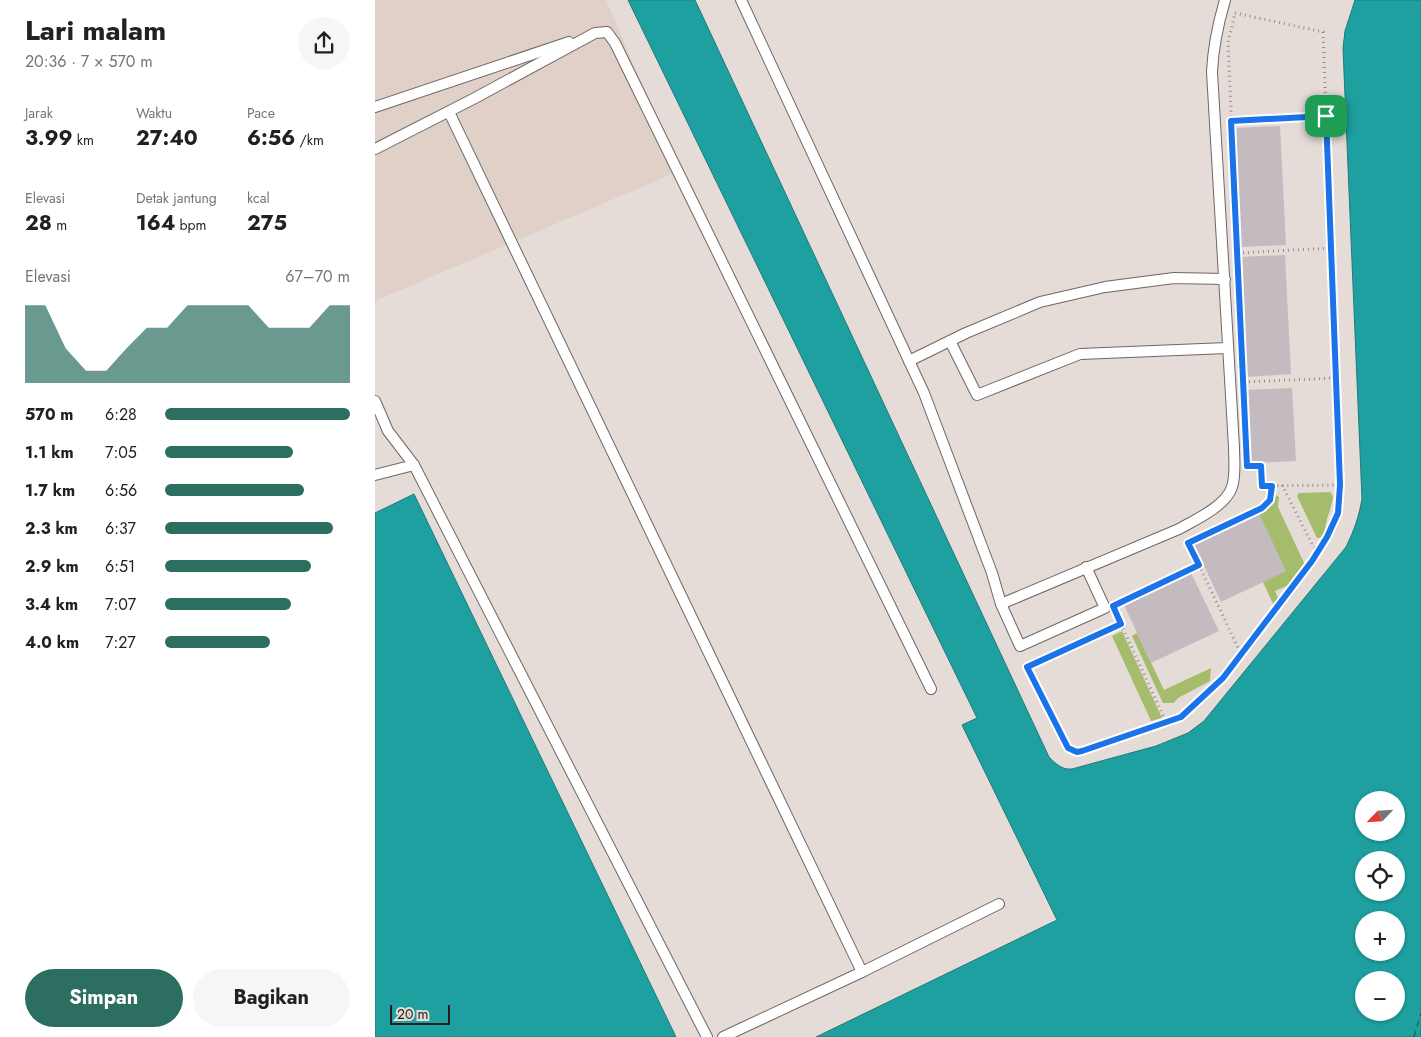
<!DOCTYPE html>
<html lang="id">
<meta charset="utf-8">
<style>
body{margin:0;font-family:Jost,sans-serif;background:#f6f6f6;color:#202124;height:100vh;display:flex;flex-direction:column;font-size:19px;white-space:nowrap}
*{box-sizing:border-box;margin:0}
p{font-size:16px;color:#757577}
.icon{flex:none;width:28px;height:28px;fill:none;stroke:currentColor;stroke-width:2;stroke-linecap:round;stroke-linejoin:round}
.map{position:relative;flex:1;overflow:hidden}
.sheet{display:flex;flex-direction:column;background:#fff;width:375px}
.sheet>*{flex:none}
.needle{width:32px;rotate:245deg}
.controls{position:absolute;left:980px;top:791px;display:grid;gap:10px}
.controls a{display:grid;place-items:center;width:50px;height:50px;border-radius:50%;background:#fff;box-shadow:0 1px 4px #0004;font-size:25px}
.scale{position:absolute;left:15px;bottom:12px;width:60px;box-sizing:border-box;padding-left:5px;border:2px solid #23201f;border-top:0;font-size:14px;line-height:18px;white-space:nowrap;color:#23201f;-webkit-text-stroke:4px #e5dcd8;paint-order:stroke}
.pin{position:absolute;display:grid;place-items:center;width:42px;height:42px;color:#fff;margin:-21px;border-radius:10px;box-shadow:0 2px 8px #0006}
.round{display:grid;place-items:center;flex:none;width:52px;height:52px;border-radius:26px;background:#f6f6f6}
.head{display:flex;align-items:center;justify-content:space-between;height:85px;padding:0 25px}
h1{font-size:28px;font-weight:700;line-height:38px}
.metrics{display:grid;grid-template-columns:repeat(3,1fr);gap:8px;height:85px;padding:5px 25px}
.metrics div{display:grid;align-content:center}
.metrics b{font-size:21px;font-weight:700}
.metrics small{font-size:14px;font-weight:400}
.metrics p{font-size:14px}
.chart{height:140px;padding:10px 25px}
.chart p{display:flex;justify-content:space-between}
.chart svg{width:100%;height:90px;margin-top:5px;fill:#2c6f60;opacity:.7}
.button{display:flex;gap:10px;margin-top:auto;padding:10px 25px}
.button a{flex:1;height:58px;border-radius:30px;background:#2c6f60;color:#fff;font-size:20px;font-weight:700;line-height:58px;text-align:center}
.button a+a{background:#f6f6f6;color:#202124}
ul{padding:0 25px;list-style:none;font-size:16px}
li{display:grid;grid-template-columns:80px 60px 1fr;align-items:center;height:38px}
li i{height:12px;border-radius:6px;background:#2c6f60}
main{display:flex;flex:1;min-height:0}
.map>svg:first-child{display:block}
.built{fill:#e0d0c8}
.green{fill:#a4bc6c}
.water{fill:#1ea0a1;stroke:#207a7a;fill-rule:evenodd}
.lines{fill:none;stroke-linecap:round;stroke-linejoin:round}
.ferry{stroke:#0c5252;stroke-width:1;stroke-dasharray:6 5;stroke-linecap:butt}
.building{fill:#c3bbbf}
.lane-casing{stroke:#6e6764;stroke-width:12}
.path{stroke:#928c89;stroke-width:3;stroke-dasharray:1 4;stroke-linecap:butt}
.lane{stroke:#fff;stroke-width:10}
.route-casing{stroke:#fff;stroke-width:10}
.route{stroke:#1a73e8;stroke-width:6}
</style>
<main>
<section class="sheet">
<div class="head"><div><h1>Lari malam</h1><p>20:36 · 7 × 570 m</p></div><a class="round"><svg class="icon" aria-label="share" viewBox="0 0 24 24"><path d="M12 15V3M7 8l5-5 5 5M5 13v7h14v-7"/></svg></a></div>
<div class="metrics">
<div><p>Jarak</p><b>3.99<small> km</small></b></div>
<div><p>Waktu</p><b>27:40</b></div>
<div><p>Pace</p><b>6:56<small> /km</small></b></div>
</div>
<div class="metrics">
<div><p>Elevasi</p><b>28<small> m</small></b></div>
<div><p>Detak jantung</p><b>164<small> bpm</small></b></div>
<div><p>kcal</p><b>275</b></div>
</div>
<div class="chart"><p><span>Elevasi</span>67–70 m</p>
<svg viewBox="0 0 160 44" preserveAspectRatio="none"><path d="M0 44V6L10 6L20 27L30 38L40 38L50 27L60 17L70 17L80 6L90 6L100 6L110 6L120 17L130 17L140 17L150 6L160 6V44z"/></svg>
</div>
<ul>
<li><b>570 m</b>6:28<i style="width:100%"></i></li>
<li><b>1.1 km</b>7:05<i style="width:69%"></i></li>
<li><b>1.7 km</b>6:56<i style="width:75%"></i></li>
<li><b>2.3 km</b>6:37<i style="width:91%"></i></li>
<li><b>2.9 km</b>6:51<i style="width:79%"></i></li>
<li><b>3.4 km</b>7:07<i style="width:68%"></i></li>
<li><b>4.0 km</b>7:27<i style="width:57%"></i></li>
</ul>
<div class="button"><a>Simpan</a><a>Bagikan</a></div>
</section>
<div class="map">
<svg width="1046" height="1037" viewBox="0 0 1046 1037">
<rect width="100%" height="100%" fill="#e5dcd8"/>
<path class="built" d="M0 0H231L304 171 0 301Z"/>
<g class="green">
<path d="M955 492 958 496C957 509 949 521 950 535L944 538H942L922 496 924 493Z"/>
<path d="M901 495 904 497 903 507 931 567 919 583 900 591 905 602 899 606 888 582 883 511 898 503Z"/>
<path d="M747 631 787 718 776 721 737 636Z"/>
<path d="M762 633 789 690 836 668 835 681 803 698 799 703H788L757 636Z"/>
</g>
<g class="water">
<path d="M253 0H320L674 757C681 764 687 770 697 769L781 746 813 733 829 721 971 547C979 531 984 516 987 499L968 48 970 31 980 0H1046V1037H441L682 920 587 725 602 718ZM989 800H1021V832H989ZM989 860H1021V892H989ZM989 920H1021V952H989ZM989 980H1021V1012H989Z"/>
<path d="M39 494 301 1037H0V513Z"/>
</g>
<g class="lines">
<path class="ferry" d="M1039 1037 1046 1013"/>
</g>
<g class="building">
<path d="M905 126 911 245 866 247 860 128Z"/>
<path d="M910 255 916 374 871 377 865 257Z"/>
<path d="M917 388 921 461 875 463 871 390Z"/>
<path d="M883 511 911 571 846 602 818 542Z"/>
<path d="M816 573 844 631 776 663 749 605Z"/>
</g>
<g class="lines">
<g class="lane-casing">
<g id="lane">
<path d="M366 0 549 393 617 573 626 604 804 529C820 520 851 506 857 487 861 475 859 460 859 447L837 72C838 47 843 24 850 0"/>
<path d="M0 107 194 42"/>
<path d="M74 112 487 972"/>
<path d="M0 149 100 98 220 33 232 32 240 43 556 689"/>
<path d="M575 341 602 395 705 354 852 348"/>
<path d="M534 361 591 333 665 302 730 287 799 278 850 279"/>
<path d="M0 401 13 431 39 465 332 1037"/>
<path d="M0 475 39 465"/>
<path d="M626 604 645 646 730 608 711 567"/>
<path d="M348 1037 487 972 624 904"/>
</g>
</g>
<g class="path">
<path d="M860 13 948 32 965 485 887 486 886 466H872L853 43Z"/>
<path d="M856 121 951 116"/>
<path d="M863 253 956 248"/>
<path d="M869 382 961 378"/>
<path d="M907 485 938 546 944 551"/>
<path d="M824 537 887 508 895 500 897 486"/>
<path d="M824 565 866 654"/>
<path d="M743 604 824 565 813 543 814 542"/>
<path d="M742 616 746 624 653 667 693 748 702 752 707 751 806 717 848 678 937 561 952 537 963 513 965 485"/>
<path d="M746 624 791 722"/>
</g>
<use href="#lane" class="lane"/>
</g>
<g class="lines">
<g class="route-casing">
<path id="route" d="M951 116 965 485 963 513 952 537 937 561 848 678 806 717 707 751 702 752 693 748 652 667 746 624 738 606 824 565 813 543 887 508 895 500 897 486H887L886 466H872L856 121Z"/>
</g>
<use href="#route" class="route"/>
</g>
</svg>
<div class="controls">
<a><svg class="needle" viewBox="-14 -14 28 28"><path d="M0-13l5 13h-10z" fill="#e53935"/><path d="M0 13l5-13h-10z" fill="#757577"/></svg></a>
<a><svg class="icon" aria-label="locate" viewBox="0 0 24 24"><circle cx="12" cy="12" r="6"/><path d="M12 2v4M12 18v4M2 12h4M18 12h4"/></svg></a>
<a>+</a>
<a>−</a>
</div>
<div class="scale">20 m</div>
<div class="pin" style="left:951px;top:116px;background:#1e9e55"><svg class="icon" aria-label="arrive" viewBox="0 0 24 24"><path d="M6 21V4h12l-3 4 3 4H6"/></svg></div>
</div>
</main>
